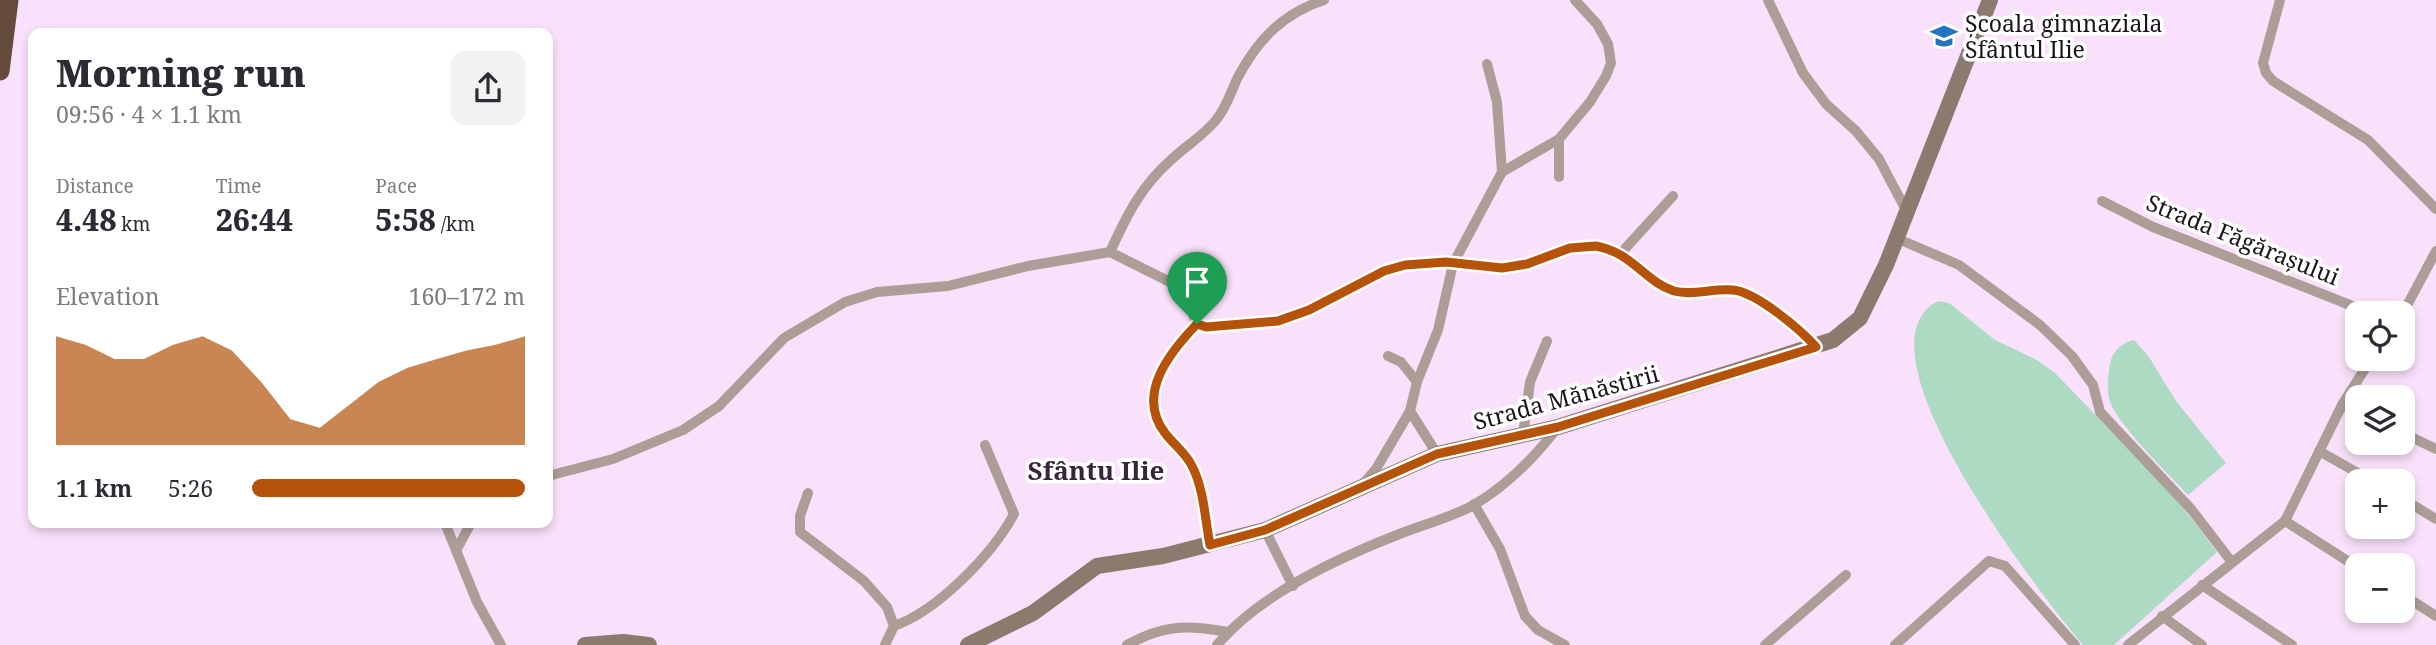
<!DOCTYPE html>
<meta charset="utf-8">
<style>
body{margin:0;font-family:"Noto Serif",serif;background:#f2f2f3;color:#2b2b33;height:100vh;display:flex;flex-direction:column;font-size:26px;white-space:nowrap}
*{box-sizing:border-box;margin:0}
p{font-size:23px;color:#7c7c81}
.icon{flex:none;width:38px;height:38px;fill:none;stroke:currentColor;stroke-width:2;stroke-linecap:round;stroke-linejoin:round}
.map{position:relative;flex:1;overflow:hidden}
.panel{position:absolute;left:28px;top:28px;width:525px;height:500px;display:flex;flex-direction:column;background:#fff;border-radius:14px;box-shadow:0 4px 10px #0003}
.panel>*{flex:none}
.controls{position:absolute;left:2345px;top:301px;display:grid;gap:14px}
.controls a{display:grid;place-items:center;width:70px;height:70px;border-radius:14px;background:#fff;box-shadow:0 4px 10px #0003;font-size:35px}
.pin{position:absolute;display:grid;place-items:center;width:60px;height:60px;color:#fff;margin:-72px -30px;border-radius:50% 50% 50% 0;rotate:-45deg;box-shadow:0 0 7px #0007}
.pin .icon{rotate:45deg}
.round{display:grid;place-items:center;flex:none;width:74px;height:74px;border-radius:14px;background:#f2f2f3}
.headline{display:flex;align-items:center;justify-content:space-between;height:119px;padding:0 28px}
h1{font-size:38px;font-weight:800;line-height:52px}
.figures{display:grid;grid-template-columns:repeat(3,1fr);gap:10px;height:119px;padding:7px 28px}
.figures div{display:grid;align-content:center}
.figures b{font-size:30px;font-weight:800}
.figures small{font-size:19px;font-weight:400}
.figures p{font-size:19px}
.chart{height:196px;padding:14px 28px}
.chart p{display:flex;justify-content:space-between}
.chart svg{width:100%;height:126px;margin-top:7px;fill:#b45309;opacity:.7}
ul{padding:0 28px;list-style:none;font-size:23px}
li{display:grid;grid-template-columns:112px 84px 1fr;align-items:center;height:52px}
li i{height:18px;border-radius:9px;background:#b45309}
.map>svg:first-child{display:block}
.green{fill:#acdac3}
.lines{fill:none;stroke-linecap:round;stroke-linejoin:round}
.street{stroke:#ac9e97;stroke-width:10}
.secondary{stroke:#8d7a6f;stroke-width:16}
.highway{stroke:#644a3a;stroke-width:19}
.route-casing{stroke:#fff;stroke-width:14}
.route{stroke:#b45309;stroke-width:9}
.labels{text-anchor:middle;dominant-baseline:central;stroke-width:7;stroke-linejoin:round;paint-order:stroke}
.poi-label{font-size:23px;fill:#1c141d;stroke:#fff;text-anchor:start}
.street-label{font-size:23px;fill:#1c141d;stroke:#fff}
.quarter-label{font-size:26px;font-weight:bold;fill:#372539;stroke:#fff}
</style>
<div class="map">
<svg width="2436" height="645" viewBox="0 0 2436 645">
<rect width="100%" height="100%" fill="#fae1fb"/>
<g class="green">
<path d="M1938 301 1949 303 1995 340 2037 360 2054 372 2174 496 2217 552 2114 645H2083C2044 599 1847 348 1938 301Z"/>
<path d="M2134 340 2149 357 2176 401 2226 463 2188 495C2170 475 2114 422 2109 398 2107 390 2108 379 2109 371 2110 354 2118 344 2134 340Z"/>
</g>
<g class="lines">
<g class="street">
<path d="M1768 0 1803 73 1826 104 1856 131 1879 159 1907 212"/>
<path d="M2280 0 2263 63 2266 73 2273 81 2368 140 2436 209"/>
<path d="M1487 64 1497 102 1502 172"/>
<path d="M1559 139V177"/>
<path d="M2102 201 2153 227 2370 313"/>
<path d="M1896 238 1959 265 2040 325 2072 356 2093 385 2100 412 2191 509 2231 561"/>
<path d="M1110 252C1127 215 1141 186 1172 159 1186 146 1204 135 1216 120 1227 107 1231 91 1238 77 1258 39 1284 13 1324 0"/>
<path d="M1621 253 1673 196"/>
<path d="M2403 313 2436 251"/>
<path d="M1388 356 1401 362 1417 382"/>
<path d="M2342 405 2357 412"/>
<path d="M1410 411 1437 454"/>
<path d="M2403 433 2436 449"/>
<path d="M1523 435 1530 382 1547 341"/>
<path d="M2319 451 2372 481"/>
<path d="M548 476 613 459 683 430 719 406 784 338 845 302 877 292 948 286 1028 266 1110 252 1172 283 1184 293 1197 324"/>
<path d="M1362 485 1376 469 1410 411 1417 382 1438 330 1453 264 1502 172 1559 139 1590 102 1606 76 1611 63 1608 44 1597 24 1575 0"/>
<path d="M808 493 800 516V532L864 581 887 607 894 626 885 645"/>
<path d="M2403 499 2436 519"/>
<path d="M1474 504 1500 549 1525 616 1538 630 1565 645"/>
<path d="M2285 521 2342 405 2371 359"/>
<path d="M2285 521 2357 567"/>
<path d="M445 523 477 602 501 645"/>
<path d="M1265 530 1293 586"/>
<path d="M1210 545C1206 519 1204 489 1192 466 1185 452 1173 445 1164 433 1135 394 1171 351 1197 324L1206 327C1242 325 1276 325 1310 310 1341 295 1367 274 1401 266 1440 257 1477 272 1517 266 1544 261 1570 242 1599 246 1631 250 1646 284 1676 291 1695 296 1714 287 1734 289 1757 293 1800 329 1816 347"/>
<path d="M457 549 471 523"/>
<path d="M2202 585 2292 645"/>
<path d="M2403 595 2436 616"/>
<path d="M2162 616 2202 645"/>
<path d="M894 626C937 611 992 555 1014 514L985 445"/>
<path d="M1127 645C1165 624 1187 625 1228 632"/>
<path d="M1217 645C1259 595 1338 558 1397 535 1422 525 1449 518 1472 506 1505 487 1535 457 1558 427"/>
<path d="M1765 645 1846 575"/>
<path d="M1895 645 1989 561 2005 566 2075 645"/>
<path d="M2128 645 2285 521"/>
</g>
<g class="secondary">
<path d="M585 645 623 642 649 645"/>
<path d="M968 645 1033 613 1097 566 1163 556 1265 530 1437 454 1558 427 1833 340 1860 318 1886 265 1990 0"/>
</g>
<path class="highway" d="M0 71 9 0"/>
</g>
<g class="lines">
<g class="route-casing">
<path id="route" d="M1596 246C1633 253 1644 281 1674 291 1693 296 1713 288 1733 290 1756 292 1800 329 1816 347L1558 427 1437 454 1265 530 1210 545C1205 519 1204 489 1192 466 1185 452 1174 445 1165 433 1135 394 1171 351 1197 324L1206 327 1278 321 1309 310 1384 271 1405 265 1446 262 1502 268 1527 264 1570 248Z"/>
</g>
<use href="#route" class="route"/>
</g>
<defs>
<g id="school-bare" transform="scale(2.1)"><path d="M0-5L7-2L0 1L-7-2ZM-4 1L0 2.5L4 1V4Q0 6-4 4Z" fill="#2273c2" stroke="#fff" stroke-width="2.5" paint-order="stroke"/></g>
</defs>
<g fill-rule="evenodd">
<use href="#school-bare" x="1944" y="36"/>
</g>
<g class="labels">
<g class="poi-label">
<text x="1965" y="23">Școala gimnaziala<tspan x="1965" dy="26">Sfântul Ilie</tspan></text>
</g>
<g class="street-label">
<text transform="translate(2243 239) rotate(22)">Strada Făgărașului</text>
<text transform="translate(1566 397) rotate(-15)">Strada Mănăstirii</text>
</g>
<g class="quarter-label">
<text x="1096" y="470">Sfântu Ilie</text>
</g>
</g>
</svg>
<div class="controls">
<a><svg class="icon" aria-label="locate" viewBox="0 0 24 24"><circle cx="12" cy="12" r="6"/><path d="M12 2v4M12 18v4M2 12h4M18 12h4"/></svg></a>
<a><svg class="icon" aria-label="layers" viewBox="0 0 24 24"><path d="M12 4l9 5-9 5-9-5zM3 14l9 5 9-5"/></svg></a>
<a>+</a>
<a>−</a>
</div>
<div class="pin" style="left:1197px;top:324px;background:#1e9e55"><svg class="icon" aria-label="arrive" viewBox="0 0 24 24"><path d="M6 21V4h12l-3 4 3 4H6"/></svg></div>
<section class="panel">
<div class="headline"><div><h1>Morning run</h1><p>09:56 · 4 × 1.1 km</p></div><a class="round"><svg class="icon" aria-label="share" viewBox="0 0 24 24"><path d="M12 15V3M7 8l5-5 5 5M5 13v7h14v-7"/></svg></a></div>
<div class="figures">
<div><p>Distance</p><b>4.48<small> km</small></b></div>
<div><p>Time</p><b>26:44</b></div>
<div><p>Pace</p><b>5:58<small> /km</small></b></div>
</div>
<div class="chart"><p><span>Elevation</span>160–172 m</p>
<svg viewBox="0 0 160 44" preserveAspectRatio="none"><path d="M0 44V6L10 9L20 14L30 14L40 9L50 6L60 11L70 22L80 35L90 38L100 30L110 22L120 17L130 14L140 11L150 9L160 6V44z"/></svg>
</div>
<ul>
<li><b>1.1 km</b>5:26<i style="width:100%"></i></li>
</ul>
</section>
</div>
